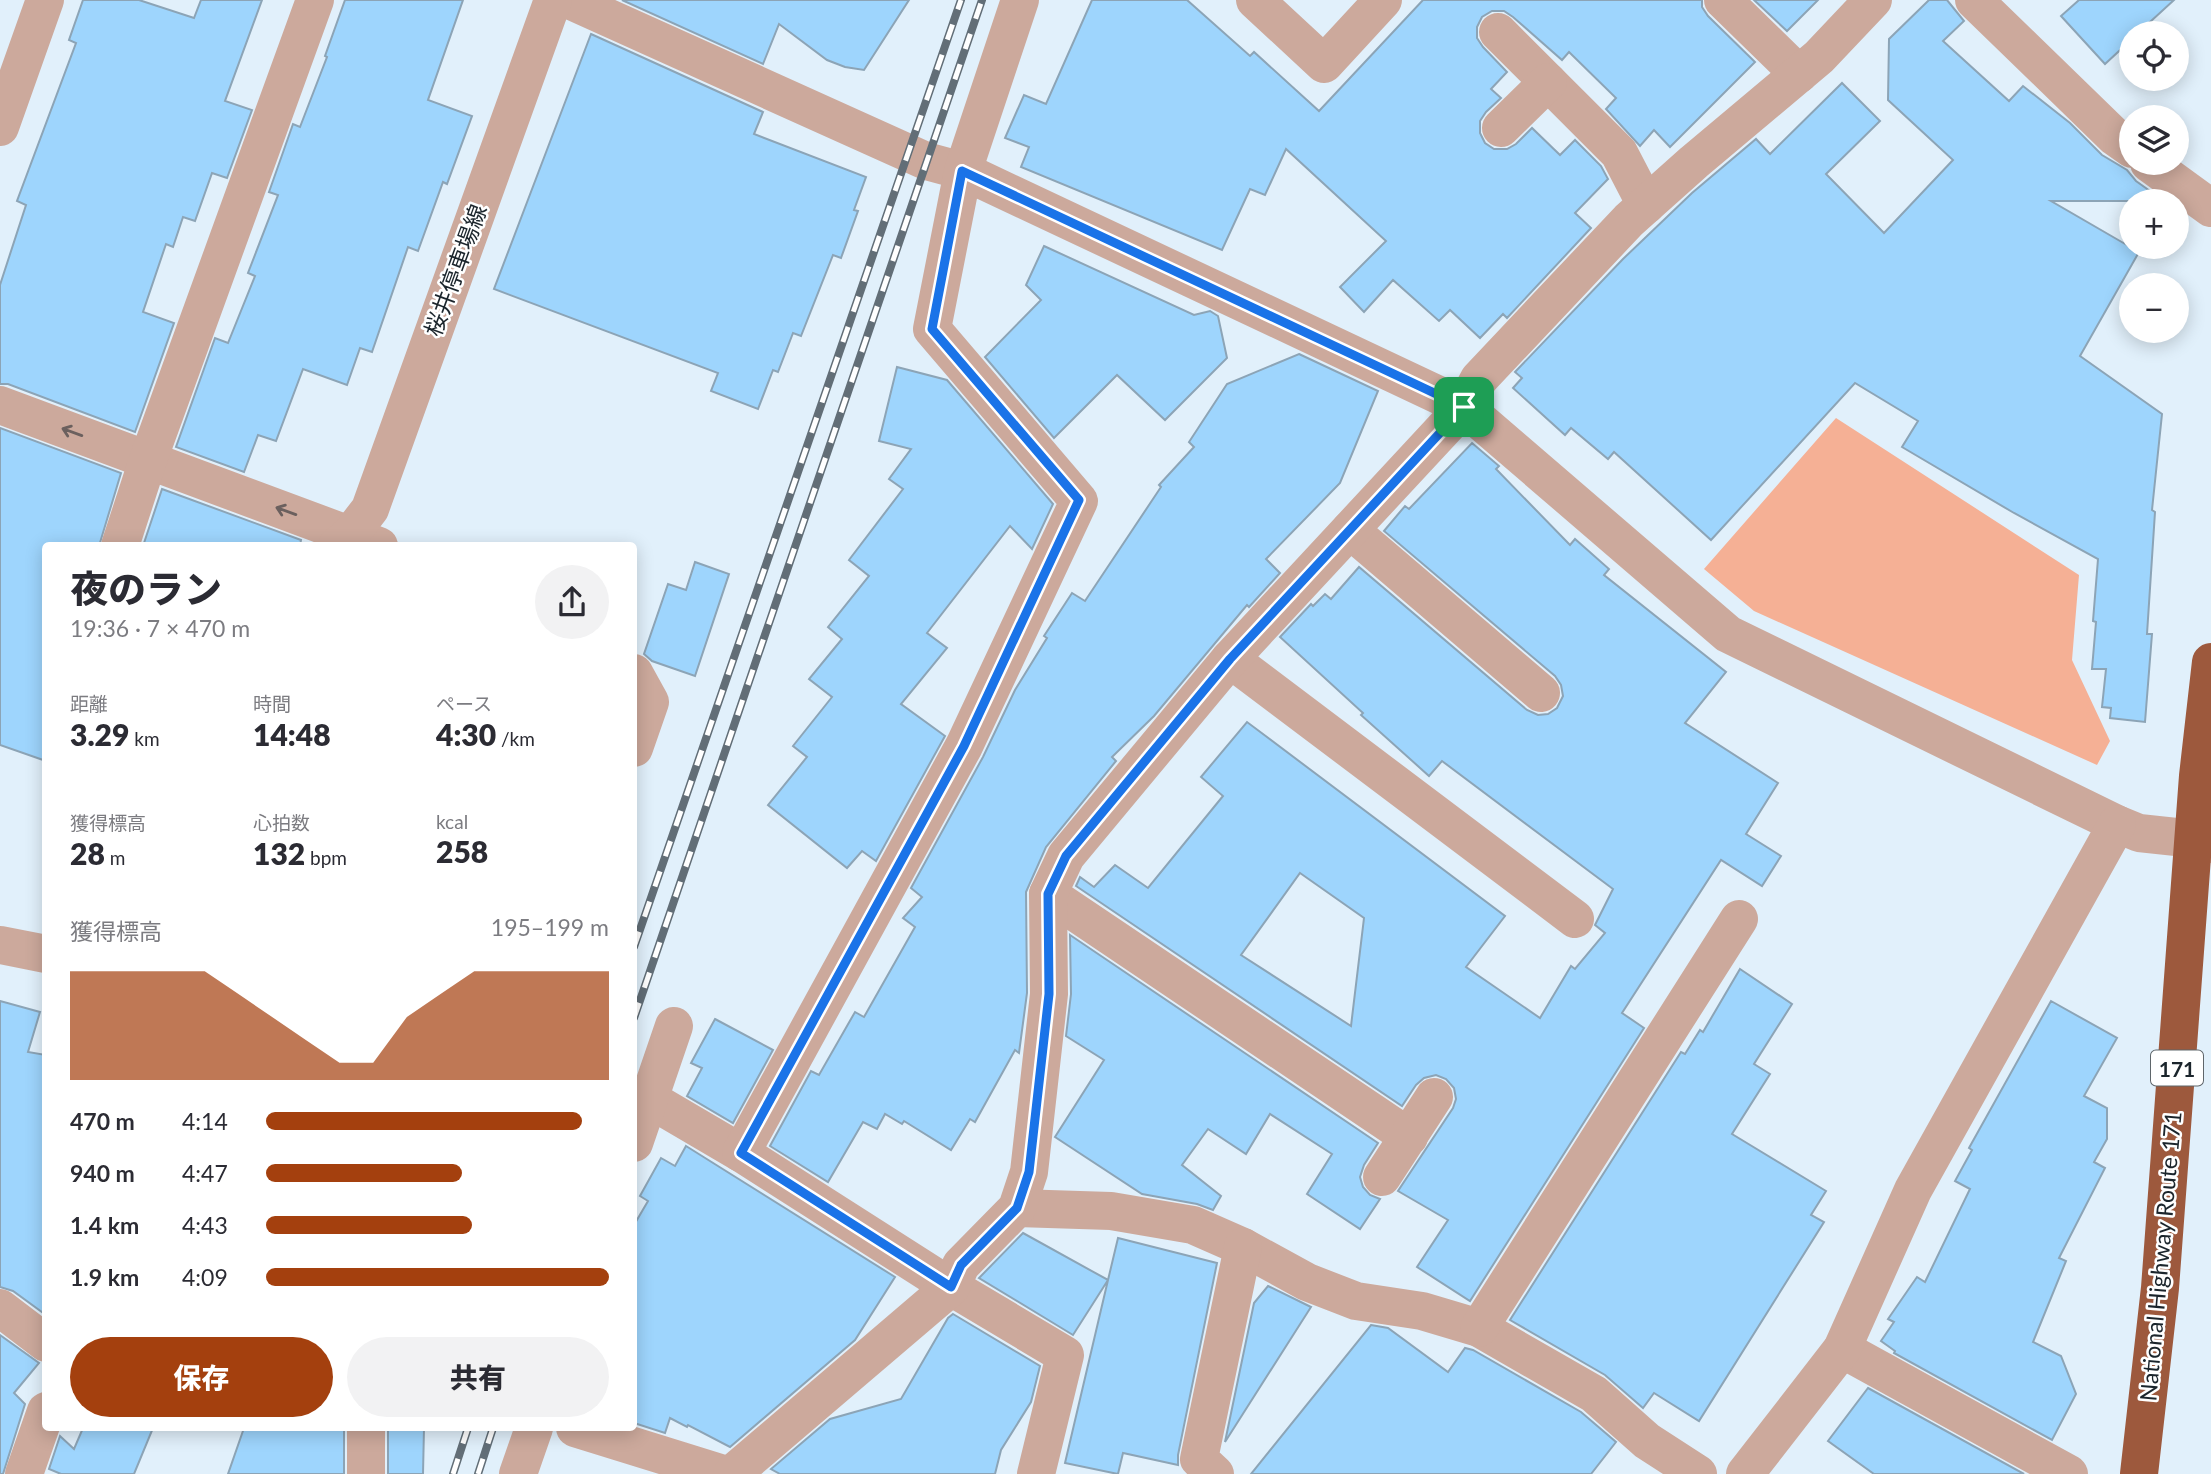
<!DOCTYPE html>
<html lang="ja">
<meta charset="utf-8">
<style>
body{margin:0;font-family:Lato,"Noto Sans JP",sans-serif;background:#f2f2f3;color:#2b2b33;height:100vh;display:flex;flex-direction:column;font-size:26px;white-space:nowrap}
*{box-sizing:border-box;margin:0}
p{font-size:23px;color:#7c7c81}
.icon{flex:none;width:38px;height:38px;fill:none;stroke:currentColor;stroke-width:2;stroke-linecap:round;stroke-linejoin:round}
.map{position:relative;flex:1;overflow:hidden}
.side{position:absolute;left:42px;top:542px;width:595px;height:889px;display:flex;flex-direction:column;background:#fff;border-radius:7px;box-shadow:0 4px 18px #0003}
.side>*{flex:none}
.fabs{position:absolute;left:2119px;top:21px;display:grid;gap:14px}
.fabs a{display:grid;place-items:center;width:70px;height:70px;border-radius:50%;background:#fff;box-shadow:0 4px 18px #0003;font-size:35px}
.pin{position:absolute;display:grid;place-items:center;width:60px;height:60px;color:#fff;margin:-30px;border-radius:14px;box-shadow:0 4px 10px #0006}
.round{display:grid;place-items:center;flex:none;width:74px;height:74px;border-radius:37px;background:#f2f2f3}
.summary{display:flex;align-items:center;justify-content:space-between;height:119px;padding:0 28px}
h1{font-size:38px;font-weight:800;line-height:52px}
.metrics{display:grid;grid-template-columns:repeat(3,1fr);gap:10px;height:119px;padding:7px 28px}
.metrics div{display:grid;align-content:center}
.metrics b{font-size:30px;font-weight:800}
.metrics small{font-size:19px;font-weight:400}
.metrics p{font-size:19px}
.chart{height:196px;padding:14px 28px}
.chart p{display:flex;justify-content:space-between}
.chart svg{width:100%;height:126px;margin-top:7px;fill:#a4400e;opacity:.7}
.primary-button{display:flex;gap:14px;margin-top:auto;padding:14px 28px}
.primary-button a{flex:1;height:80px;border-radius:42px;background:#a4400e;color:#fff;font-size:28px;font-weight:800;line-height:80px;text-align:center}
.primary-button a+a{background:#f2f2f3;color:#2b2b33}
ul{padding:0 28px;list-style:none;font-size:23px}
li{display:grid;grid-template-columns:112px 84px 1fr;align-items:center;height:52px}
li i{height:18px;border-radius:9px;background:#a4400e}
.map>svg:first-child{display:block}
.green{fill:#f5b095}
.building{fill:#9ed5fd;stroke:#8ca4b6;stroke-width:2;fill-rule:evenodd}
.lines{fill:none;stroke-linecap:round;stroke-linejoin:round}
.minor{stroke:#cca99c;stroke-width:38}
.highway{stroke:#9d593d;stroke-width:38}
.rail-casing{stroke:#626e77;stroke-width:8}
.rail{stroke:#fff;stroke-width:5;stroke-dasharray:16;stroke-linecap:butt}
.oneway{stroke:#6b605e}
.route-casing{stroke:#fff;stroke-width:14}
.route{stroke:#1a73e8;stroke-width:9}
.labels{text-anchor:middle;dominant-baseline:central;stroke-width:5;stroke-linejoin:round;paint-order:stroke}
.shield{fill:#fff;stroke:#5f666b;stroke-width:2}
.shield-label{font-size:21px;font-weight:bold;fill:#1b252c}
.street-label{font-size:23px;fill:#1b252c;stroke:#fff}
</style>
<div class="map">
<svg width="2211" height="1474" viewBox="0 0 2211 1474">
<rect width="100%" height="100%" fill="#e1f0fb"/>
<path class="green" d="M1836 418 2079 575 2072 660 2110 741 2097 765 1754 611 1704 569Z"/>
<g class="building">
<path d="M83 0H139L194 18 201 0H262L225 101 252 110 227 178 212 173 195 221 183 217 173 247 166 244 143 312 174 323 135 432 8 384H0V285L26 205 17 201 76 43 69 40Z"/>
<path d="M345 0H463L428 100 472 116 447 184 443 182 418 251 408 247 372 352 360 348 347 385 303 369 276 441 258 435 244 472 176 447 215 338 228 343 255 276 248 273 278 195 269 192 293 124 300 127 327 57 325 56Z"/>
<path d="M622 0H909L864 70 845 67 827 60 779 24 763 64Z"/>
<path d="M1092 0H1187L1250 56 1254 52 1319 111 1423 0H1702V7L1708 16 1755 62 1670 147 1654 130 1640 146 1606 109 1616 98 1569 52 1562 60 1513 17 1504 11H1492L1482 17 1477 27V38L1483 47 1507 72 1491 89 1501 98 1486 112 1480 121V133L1485 143 1494 149H1507L1516 144 1532 128 1560 155 1575 140 1601 166 1608 179 1575 213 1591 228 1507 318 1503 314 1480 338 1450 310 1439 321 1393 280 1364 312 1340 287 1386 241 1286 149 1265 195 1250 189 1222 250 1021 167 1029 147 1005 138 1024 95 1046 104Z"/>
<path d="M1754 0H1818L1787 31Z"/>
<path d="M1929 0H1947L1964 21 1943 41 2009 101 2023 86 2070 123 2102 155 2127 170 2136 181 2164 201H2051L2139 252 2080 356 2162 414 2152 510 2155 512 2147 634H2152L2145 722 2110 718 2111 708 2102 707 2106 669H2092L2096 622 2093 621 2098 559 2014 513 1902 447 1918 421 1855 383 1711 540 1614 452 1608 459 1571 428 1565 435 1513 388 1522 378 1515 372 1623 259 1692 193 1756 139 1770 154 1842 83 1880 121 1826 174 1884 233 1953 160 1888 100 1889 39Z"/>
<path d="M2079 0H2174L2138 33H2132V39L2105 64 2061 16Z"/>
<path d="M591 34 763 112 754 134 866 177 854 210 858 211 841 258 833 255 801 336 793 333 778 372 773 370 758 409 711 391 718 373 494 289Z"/>
<path d="M1044 246 1194 315 1210 311 1218 316 1227 358 1165 420 1117 375 1054 438 985 357 1041 300 1026 285Z"/>
<path d="M1299 354 1378 391 1340 483 1266 559 1280 573 1249 607 1247 605 1154 716 1112 757 1116 761 1046 847 1026 892 1027 993 1019 1053 1015 1050 975 1122 970 1119 951 1150 904 1121 902 1124 885 1114 877 1129 863 1122 828 1182 770 1146 811 1071 819 1075 855 1012 864 1017 915 927 903 918 922 897 911 888 983 757 1015 690 1047 638 1044 636 1072 593 1085 601 1161 487 1159 485 1194 447 1189 442 1227 384Z"/>
<path d="M897 367 947 380 1053 504 1032 549 1010 526 927 633 947 648 901 704 945 736 876 861 862 851 847 868 768 805 807 757 793 746 832 697 809 679 842 639 828 627 869 576 849 560 903 489 889 479 911 449 879 441Z"/>
<path d="M0 428 121 473 99 546H46V761L0 745Z"/>
<path d="M1472 443 1499 466 1496 469 1570 545 1575 539 1609 569 1604 575 1726 672 1685 723 1778 783 1746 834 1781 856 1762 886 1721 860 1622 1013 1644 1028 1470 1301 1417 1267 1448 1220 1398 1191 1453 1108 1456 1099 1454 1088 1446 1079 1436 1075 1424 1078 1416 1085 1402 1106 1076 886 1080 877 1094 887 1115 865 1148 888 1223 796 1201 777 1247 722 1505 916 1466 967 1540 1018 1571 966 1575 969 1605 933 1595 925 1613 889 1442 761 1429 776 1361 715 1363 713 1280 637 1311 604 1313 606 1325 594 1331 599 1359 567 1527 710 1538 715 1548 714 1557 708 1563 696 1561 685 1555 676 1384 531 1405 506 1409 509ZM1300 873 1364 918 1351 1026 1241 955Z"/>
<path d="M162 489 301 540 300 546H143Z"/>
<path d="M695 562 729 574 695 676 652 661 644 654 668 584 686 590Z"/>
<path d="M1070 935 1378 1143 1364 1165 1360 1177 1363 1187 1370 1195 1380 1199 1360 1229 1307 1194 1332 1154 1270 1114 1246 1154 1208 1129 1182 1165 1221 1196 1213 1210 1197 1204 1142 1194 1055 1137 1104 1060 1066 1036 1071 994Z"/>
<path d="M1740 969 1792 1004 1754 1064 1770 1074 1732 1134 1826 1191 1811 1215 1824 1222 1699 1421 1654 1393 1643 1408 1605 1375 1510 1320 1681 1052 1685 1054 1700 1030 1703 1032Z"/>
<path d="M0 1001 40 1012 28 1052 46 1055V1315L13 1291 0 1287Z"/>
<path d="M2051 1001 2117 1038 2084 1096 2107 1108V1139L2094 1162 2105 1168 2059 1258 2066 1261 2033 1342 2061 1356 2076 1394 2052 1440 1894 1353 1895 1351 1881 1341 1894 1322 1888 1319 1917 1277 1925 1282 1970 1189 1955 1181 1972 1150 1969 1148Z"/>
<path d="M715 1019 773 1050 733 1123 687 1096 702 1068 691 1063Z"/>
<path d="M686 1146 895 1277 855 1340 730 1447 688 1425 687 1427 670 1418 665 1433 634 1423V1225L648 1201 640 1196 661 1158 675 1166Z"/>
<path d="M1023 1233 1108 1280 1118 1238 1217 1263 1178 1455V1465L1123 1453 1118 1474 1065 1463 1108 1280 1073 1335 979 1278Z"/>
<path d="M1268 1286 1311 1307 1225 1442 1254 1303Z"/>
<path d="M953 1314 1040 1366 1031 1402 1001 1450 995 1474H780L771 1469 830 1419 901 1399 948 1318Z"/>
<path d="M1371 1325 1388 1328 1448 1372 1465 1348 1473 1350 1581 1412 1616 1442 1591 1474H1251Z"/>
<path d="M0 1335 39 1363 14 1393 25 1404 3 1474H0Z"/>
<path d="M1868 1388 2024 1474H1874L1828 1441Z"/>
<path d="M83 1428H153L134 1474H61L49 1469 60 1436 74 1449Z"/>
<path d="M244 1428H344V1474H228Z"/>
<path d="M388 1428H424L423 1474H388Z"/>
</g>
<g class="lines">
<g class="minor">
<path d="M569 0 926 161 963 171 1464 407 1728 634 2117 824 2139 833 2195 839 2211 844"/>
<path d="M1255 0 1324 64 1383 0"/>
<path d="M1723 0 1799 74"/>
<path d="M1974 0 2115 137 2132 149"/>
<path d="M1498 32 1619 153 1646 205"/>
<path d="M0 127 45 0"/>
<path d="M1501 128 1548 82"/>
<path d="M2149 163 2211 208"/>
<path d="M0 405 379 546"/>
<path d="M1350 530 1541 693"/>
<path d="M120 546 148 460 315 0"/>
<path d="M337 546 350 535 370 509 553 0"/>
<path d="M1230 659 1575 919"/>
<path d="M634 673 650 702 634 748"/>
<path d="M1048 894 1409 1137"/>
<path d="M0 945 46 954"/>
<path d="M649 1099 741 1153 951 1287 1065 1355 1036 1474"/>
<path d="M634 1143 674 1026"/>
<path d="M741 1153 964 746 1079 501 932 329 963 171 1020 0"/>
<path d="M1382 1177 1434 1097"/>
<path d="M1017 1208 1111 1211 1193 1225 1243 1247 1307 1282 1356 1301 1422 1311 1479 1328 1594 1394 1647 1441 1698 1474"/>
<path d="M0 1308 46 1343"/>
<path d="M1479 1328 1739 919"/>
<path d="M1842 1349 2069 1474"/>
<path d="M575 1428 723 1474"/>
<path d="M24 1474 46 1411"/>
<path d="M366 1474V1428"/>
<path d="M518 1474 534 1428"/>
<path d="M732 1474 951 1287 961 1265 1017 1208 1029 1172 1049 994 1048 894 1066 856 1230 659 1464 407 1479 379 1629 220 1694 162 1819 57 1873 0"/>
<path d="M1215 1474 1199 1459 1243 1247"/>
<path d="M1745 1474 1842 1349 1913 1190 2117 824"/>
</g>
<path class="highway" d="M2139 1474 2160 1288 2198 776 2211 662"/>
<g class="rail-casing">
<g id="rail">
<path d="M634 947 961 0"/>
<path d="M634 1018 982 0"/>
<path d="M453 1474 468 1428"/>
<path d="M478 1474 493 1428"/>
</g>
</g>
<use href="#rail" class="rail"/>
</g>
<defs><path id="oneway-shaft" d="M-6 0H5M1.5-3L5.5 0L1.5 3" fill="none" stroke-width="1.6" stroke-linecap="round" stroke-linejoin="round" transform="scale(1.75)"/></defs>
<g class="oneway">
<use href="#oneway-shaft" transform="translate(72 432) rotate(-160)"/>
<use href="#oneway-shaft" transform="translate(286 511) rotate(-160)"/>
</g>
<g class="lines">
<g class="route-casing">
<path id="route" d="M962 171 1464 407 1230 659 1066 856 1048 894 1049 994 1029 1172 1017 1208 961 1265 951 1287 741 1153 964 746 1079 500 932 329Z"/>
</g>
<use href="#route" class="route"/>
</g>
<g class="labels">
<rect class="shield" x="2151" y="1050.5" width="52" height="35" rx="5"/>
<g class="shield-label">
<text x="2177" y="1068">171</text>
</g>
<g class="street-label">
<text transform="translate(455 270) rotate(-70)">桜井停車場線</text>
<text transform="translate(2160 1256) rotate(-85)">National Highway Route 171</text>
</g>
</g>
</svg>
<div class="fabs">
<a><svg class="icon" aria-label="locate" viewBox="0 0 24 24"><circle cx="12" cy="12" r="6"/><path d="M12 2v4M12 18v4M2 12h4M18 12h4"/></svg></a>
<a><svg class="icon" aria-label="layers" viewBox="0 0 24 24"><path d="M12 4l9 5-9 5-9-5zM3 14l9 5 9-5"/></svg></a>
<a>+</a>
<a>−</a>
</div>
<div class="pin" style="left:1464px;top:407px;background:#1e9e55"><svg class="icon" aria-label="arrive" viewBox="0 0 24 24"><path d="M6 21V4h12l-3 4 3 4H6"/></svg></div>
<section class="side">
<div class="summary"><div><h1>夜のラン</h1><p>19:36 · 7 × 470 m</p></div><a class="round"><svg class="icon" aria-label="share" viewBox="0 0 24 24"><path d="M12 15V3M7 8l5-5 5 5M5 13v7h14v-7"/></svg></a></div>
<div class="metrics">
<div><p>距離</p><b>3.29<small> km</small></b></div>
<div><p>時間</p><b>14:48</b></div>
<div><p>ペース</p><b>4:30<small> /km</small></b></div>
</div>
<div class="metrics">
<div><p>獲得標高</p><b>28<small> m</small></b></div>
<div><p>心拍数</p><b>132<small> bpm</small></b></div>
<div><p>kcal</p><b>258</b></div>
</div>
<div class="chart"><p><span>獲得標高</span>195–199 m</p>
<svg viewBox="0 0 160 44" preserveAspectRatio="none"><path d="M0 44V6L10 6L20 6L30 6L40 6L50 14L60 22L70 30L80 38L90 38L100 22L110 14L120 6L130 6L140 6L150 6L160 6V44z"/></svg>
</div>
<ul>
<li><b>470 m</b>4:14<i style="width:92%"></i></li>
<li><b>940 m</b>4:47<i style="width:57%"></i></li>
<li><b>1.4 km</b>4:43<i style="width:60%"></i></li>
<li><b>1.9 km</b>4:09<i style="width:100%"></i></li>
</ul>
<div class="primary-button"><a>保存</a><a>共有</a></div>
</section>
</div>
